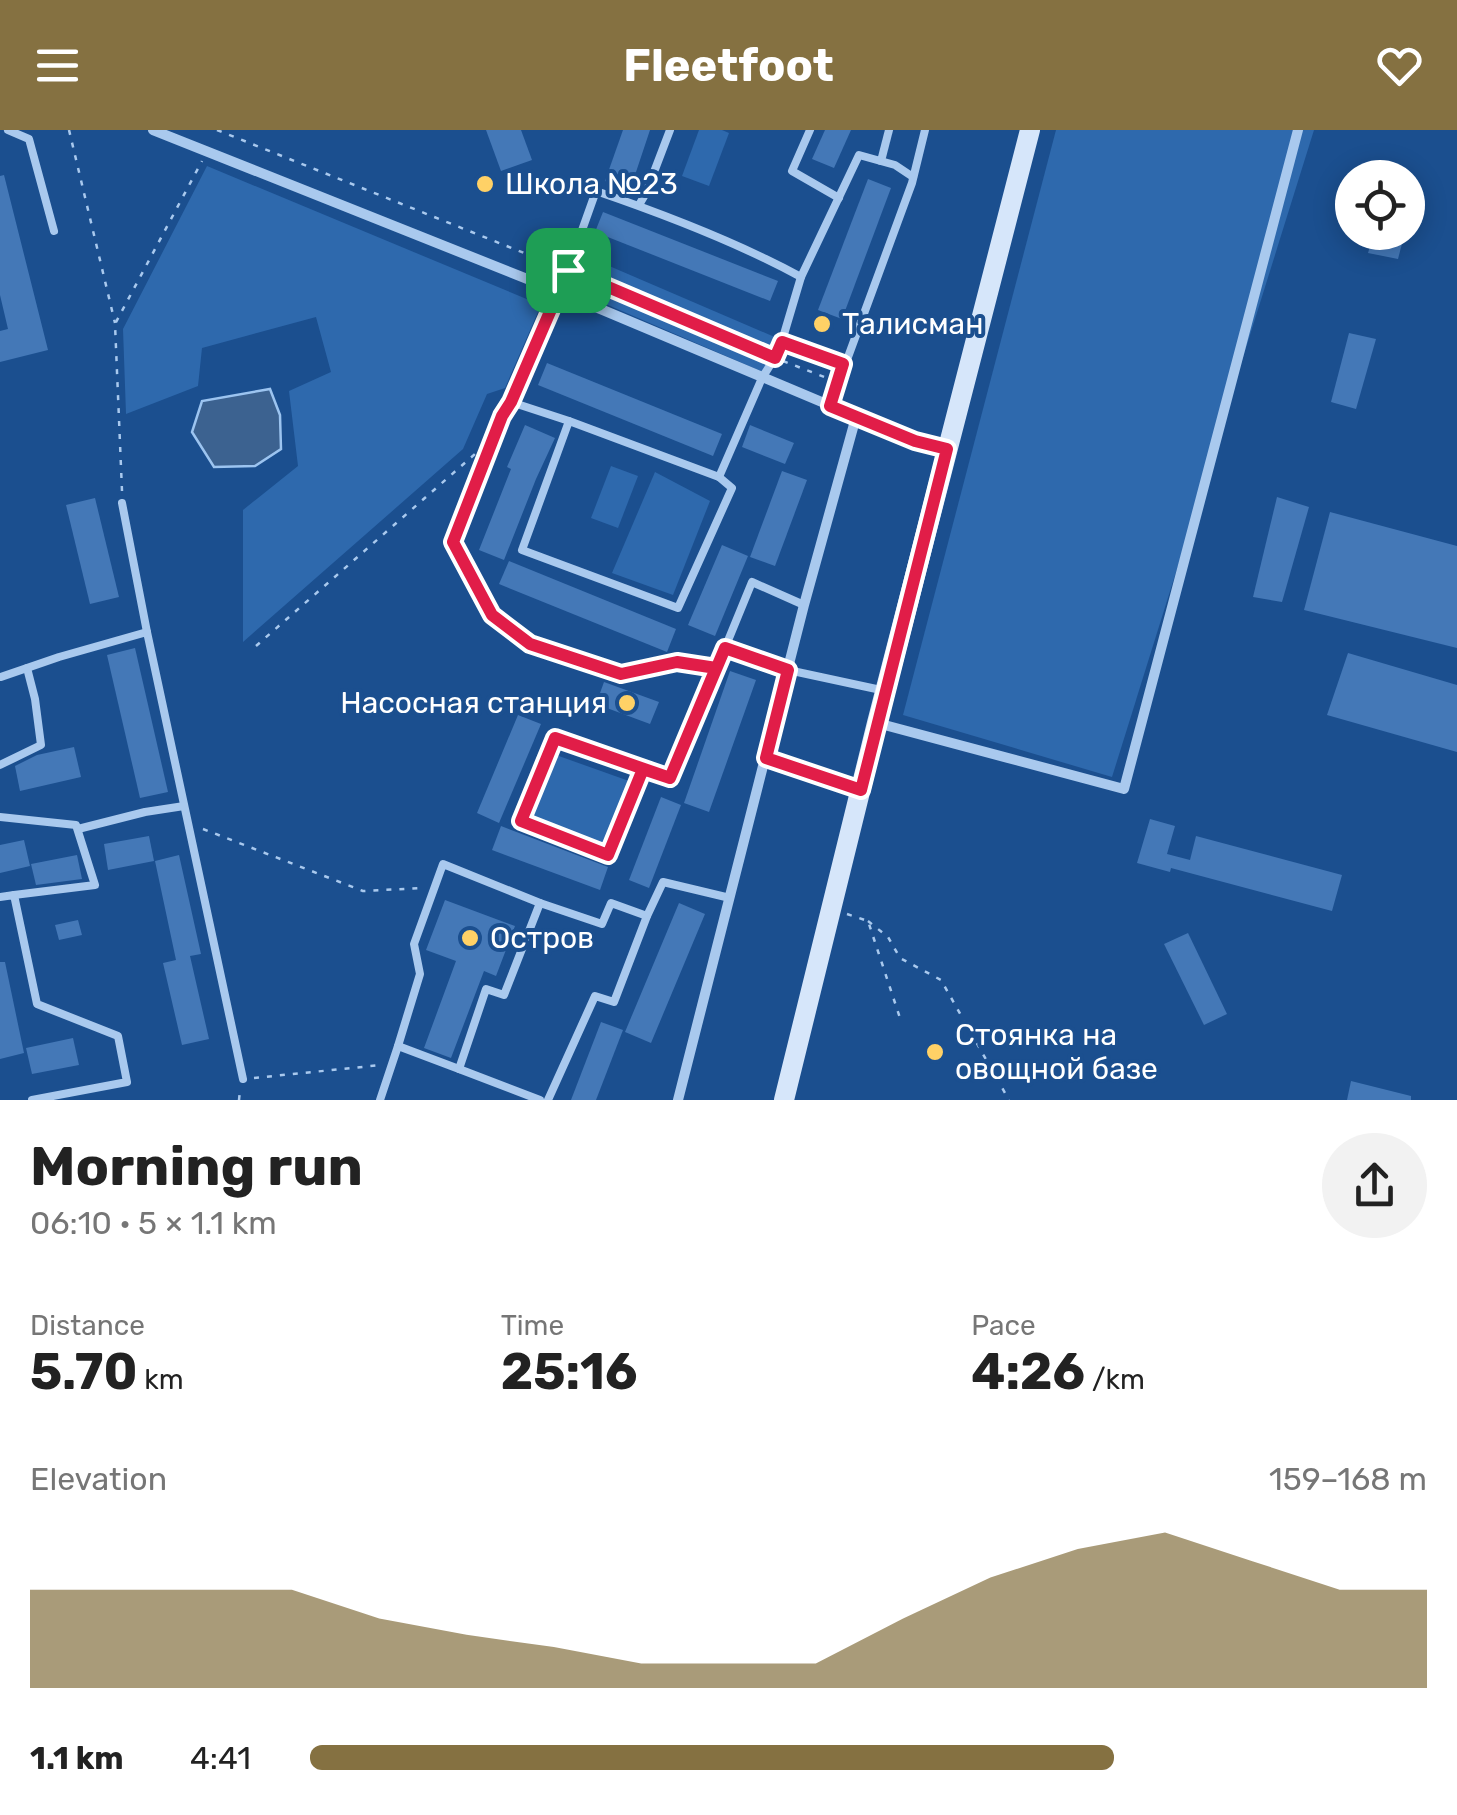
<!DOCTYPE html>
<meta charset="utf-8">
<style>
body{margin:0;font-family:Rubik,sans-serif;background:#f2f2f2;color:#222;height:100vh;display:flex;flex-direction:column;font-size:38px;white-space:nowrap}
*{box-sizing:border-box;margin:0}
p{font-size:32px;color:#767676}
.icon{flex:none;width:55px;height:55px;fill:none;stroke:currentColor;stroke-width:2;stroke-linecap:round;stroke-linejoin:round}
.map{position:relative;height:970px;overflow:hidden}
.panel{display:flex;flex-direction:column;background:#fff;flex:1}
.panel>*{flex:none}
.fabs{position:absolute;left:1335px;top:30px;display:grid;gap:20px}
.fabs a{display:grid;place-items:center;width:90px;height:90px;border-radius:50%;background:#fff;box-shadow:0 5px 25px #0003;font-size:50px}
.pin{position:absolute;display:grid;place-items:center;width:85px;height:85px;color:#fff;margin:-42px;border-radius:20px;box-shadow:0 5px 15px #0006}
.round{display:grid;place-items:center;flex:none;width:105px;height:105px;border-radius:52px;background:#f2f2f2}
.head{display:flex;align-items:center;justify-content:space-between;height:170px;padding:0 30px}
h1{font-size:55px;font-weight:700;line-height:75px}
.metrics{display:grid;grid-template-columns:repeat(3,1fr);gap:15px;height:170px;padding:10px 30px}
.metrics div{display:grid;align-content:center}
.metrics b{font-size:50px;font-weight:700}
.metrics small{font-size:28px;font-weight:400}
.metrics p{font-size:28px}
.chart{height:280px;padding:20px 30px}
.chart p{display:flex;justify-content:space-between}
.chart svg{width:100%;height:180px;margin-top:10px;fill:#857141;opacity:.7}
ul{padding:0 30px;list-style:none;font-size:32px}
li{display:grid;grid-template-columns:160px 120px 1fr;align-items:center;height:75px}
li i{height:25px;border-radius:12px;background:#857141}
header{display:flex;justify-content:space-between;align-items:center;height:130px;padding:0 30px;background:#857141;color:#fff;font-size:45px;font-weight:700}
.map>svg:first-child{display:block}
.green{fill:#2e69ad}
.water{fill:#3c6290;stroke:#9cc4f0;stroke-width:2.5}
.building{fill:#4478b7}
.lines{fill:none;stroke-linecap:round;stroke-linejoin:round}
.path{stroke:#a9c9ee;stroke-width:2.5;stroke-dasharray:5 8;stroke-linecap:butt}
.lane{stroke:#a9c9ee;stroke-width:8}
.street{stroke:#a9c9ee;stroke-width:10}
.secondary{stroke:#d6e6fa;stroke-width:20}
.route-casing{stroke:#fff;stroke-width:20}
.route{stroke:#e11d48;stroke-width:12}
.poi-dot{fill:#ffd166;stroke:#1b4f8f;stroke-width:4}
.labels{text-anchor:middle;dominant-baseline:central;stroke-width:8;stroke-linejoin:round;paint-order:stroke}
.poi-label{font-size:30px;fill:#fff;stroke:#1b4f8f;text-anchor:start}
</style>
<header><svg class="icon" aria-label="menu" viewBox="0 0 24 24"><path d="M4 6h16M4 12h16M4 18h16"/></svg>Fleetfoot<svg class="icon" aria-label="heart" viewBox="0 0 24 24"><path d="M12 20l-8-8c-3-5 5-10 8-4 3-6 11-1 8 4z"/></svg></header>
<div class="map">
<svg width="1457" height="970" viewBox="0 0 1457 970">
<rect width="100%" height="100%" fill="#1b4f8f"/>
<g class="green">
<path d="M699 0H722L729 3 709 56 682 46Z"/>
<path d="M1056 0H1314L1112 647 903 585Z"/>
<path d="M207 36 541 175 505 258 487 264 463 319 243 512V380L298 336 289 261 331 242 316 187 202 218 198 256 126 284 123 199Z"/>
<path d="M586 126 777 208 763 242 571 159Z"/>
<path d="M611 336 638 346 618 398 591 388Z"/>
<path d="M655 342 710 371 673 465 612 443Z"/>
<path d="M556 625 629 651 603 715 532 686Z"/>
</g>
<path class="water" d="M270 259 280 285 281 319 255 336 214 337 192 302 202 271Z"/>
<g class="building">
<path d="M486 0H521L532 30 501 41Z"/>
<path d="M623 0H650L630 60 605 51Z"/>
<path d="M825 0H851L834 38 812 29Z"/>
<path d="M4 45 48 220 0 232V201L8 199 0 165V46Z"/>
<path d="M868 49 891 58 842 189 818 180Z"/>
<path d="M603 82 778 151 770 171 595 102Z"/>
<path d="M1374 102H1405L1398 129 1368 123Z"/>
<path d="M1349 203 1376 209 1356 279 1331 272Z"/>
<path d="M547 233 722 304 713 326 538 255Z"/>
<path d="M525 295 555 308 536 349 504 430 479 420 511 339 507 337Z"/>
<path d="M750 295 794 313 785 334 742 317Z"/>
<path d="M782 341 807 350 775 436 750 427Z"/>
<path d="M1277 367 1309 377 1282 472 1253 467Z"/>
<path d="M95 368 119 467 90 474 66 375Z"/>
<path d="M1330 382 1457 416V518L1304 480Z"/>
<path d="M722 415 748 426 715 506 688 495Z"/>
<path d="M509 431 676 499 667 522 499 454Z"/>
<path d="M135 518 168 662 140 668 107 525Z"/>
<path d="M1348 523 1457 555V622L1327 585Z"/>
<path d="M730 541 756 550 709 682 684 673Z"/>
<path d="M604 552 659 572 650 594 596 574Z"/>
<path d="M518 585 541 594 499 693 477 683Z"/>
<path d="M74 617 81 647 20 661 15 636 37 625Z"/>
<path d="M661 667 681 675 649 758 629 750Z"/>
<path d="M1150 689 1175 696 1167 724 1190 730 1196 706 1342 745 1332 781 1171 738 1170 742 1137 733Z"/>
<path d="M501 696 608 737 600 760 492 720Z"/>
<path d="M149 706 154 731 108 740 104 714Z"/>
<path d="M24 710 30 736 0 743V715Z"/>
<path d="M77 725 82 749 36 755 31 734Z"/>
<path d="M179 725 201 824 190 826 209 909 182 915 163 833 176 830 155 731Z"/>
<path d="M445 770 515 796 496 846 484 841 451 928 424 918 456 831 426 820Z"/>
<path d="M679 773 705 784 651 913 625 902Z"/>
<path d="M78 790 82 805 59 810 55 795Z"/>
<path d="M1188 803 1227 884 1204 895 1164 814Z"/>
<path d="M0 832H5L24 923 0 929Z"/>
<path d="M601 892 623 900 596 970H571Z"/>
<path d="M73 908 79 935 32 944 26 918Z"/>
<path d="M1351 951 1411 966V970H1347Z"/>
</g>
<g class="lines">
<g class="path">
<path d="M69 0 115 193"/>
<path d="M217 0 559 137"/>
<path d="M576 144 767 224"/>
<path d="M783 231 827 248"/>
<path d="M122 361 115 194 202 31"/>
<path d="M256 516 475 324"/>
<path d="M777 631 845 655"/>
<path d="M203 699 363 761 423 758"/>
<path d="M847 784 868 791 900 888"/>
<path d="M868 791 888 807 900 828 941 850 1009 970"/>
<path d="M254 948 381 935"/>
<path d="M239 970 240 960"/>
</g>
<g class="lane">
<path d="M8 0 29 9 54 101"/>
<path d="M810 0 792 41 839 68"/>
<path d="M881 31 889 0"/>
<path d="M639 75 646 63 670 0"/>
<path d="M782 212 843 234"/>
<path d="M511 272 502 286 453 412 492 485 530 514 621 544 677 533 716 538"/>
<path d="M830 276 912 53 925 0"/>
<path d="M569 291 719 347 732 358 678 478 522 420Z"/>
<path d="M569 291 511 272 560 162 596 61C666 85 737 112 801 147"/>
<path d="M719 347 762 248 779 221 801 147 859 25 895 35 913 47"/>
<path d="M122 373 147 502"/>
<path d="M725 518 752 452 804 475"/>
<path d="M1 547 59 527 147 502 243 949"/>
<path d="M0 635 41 615 35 569 27 538"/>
<path d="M643 639 555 608 521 691 607 725 643 639 670 648 725 518 788 540 881 560"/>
<path d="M0 687 76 695 95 755 14 765"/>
<path d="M78 699 145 682 184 676"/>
<path d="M0 767 14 765 37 874 118 906 127 952 32 970"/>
<path d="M459 939 398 916 420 844 414 814 443 734 540 773"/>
<path d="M380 970 398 916"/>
<path d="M540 970 459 939 486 859 504 865 540 773 602 794 611 773 647 786"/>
<path d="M548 970 595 866 614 872 647 786 663 752 730 768"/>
</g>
<g class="street">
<path d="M153 0 560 162 912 310 947 319"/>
<path d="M877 593 1124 659 1298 0"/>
<path d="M678 970 804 475 856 287"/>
</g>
<path class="secondary" d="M784 970 877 593 1030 0"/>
</g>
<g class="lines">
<g class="route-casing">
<path id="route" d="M568 140 511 272 502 286 453 412 492 485 530 514 621 544 677 532 716 538 670 648 555 608 521 691 608 725 643 639 670 648 725 518 788 540 766 628 861 660 947 319 915 311 830 276 843 234 782 212 775 228 568 140"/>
</g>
<use href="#route" class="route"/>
</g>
<g class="poi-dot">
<circle cx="485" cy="54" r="10"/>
<circle cx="822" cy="194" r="10"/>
<circle cx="627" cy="573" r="10"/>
<circle cx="470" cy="808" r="10"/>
<circle cx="935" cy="922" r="10"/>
</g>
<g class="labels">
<g class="poi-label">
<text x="505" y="54">Школа №23</text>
<text x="842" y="194">Талисман</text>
<text x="607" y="573" text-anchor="end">Насосная станция</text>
<text x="490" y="808">Остров</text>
<text x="955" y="905">Стоянка на<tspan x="955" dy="34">овощной базе</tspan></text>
</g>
</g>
</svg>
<div class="fabs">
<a><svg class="icon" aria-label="locate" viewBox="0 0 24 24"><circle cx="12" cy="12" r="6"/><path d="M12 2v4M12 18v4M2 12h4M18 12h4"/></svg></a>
</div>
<div class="pin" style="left:568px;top:140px;background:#1e9e55"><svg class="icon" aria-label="arrive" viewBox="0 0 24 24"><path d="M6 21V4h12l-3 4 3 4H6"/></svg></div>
</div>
<section class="panel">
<div class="head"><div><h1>Morning run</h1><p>06:10 · 5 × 1.1 km</p></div><a class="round"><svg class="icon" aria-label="share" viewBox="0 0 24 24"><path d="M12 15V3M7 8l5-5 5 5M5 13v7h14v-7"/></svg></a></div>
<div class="metrics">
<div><p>Distance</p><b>5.70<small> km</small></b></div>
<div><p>Time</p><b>25:16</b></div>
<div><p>Pace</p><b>4:26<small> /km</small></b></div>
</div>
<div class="chart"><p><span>Elevation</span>159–168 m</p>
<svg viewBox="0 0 160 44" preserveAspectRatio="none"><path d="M0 44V20L10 20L20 20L30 20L40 27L50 31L60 34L70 38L80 38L90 38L100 27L110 17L120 10L130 6L140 13L150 20L160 20V44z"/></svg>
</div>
<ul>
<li><b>1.1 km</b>4:41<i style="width:72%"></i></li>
</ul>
</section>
